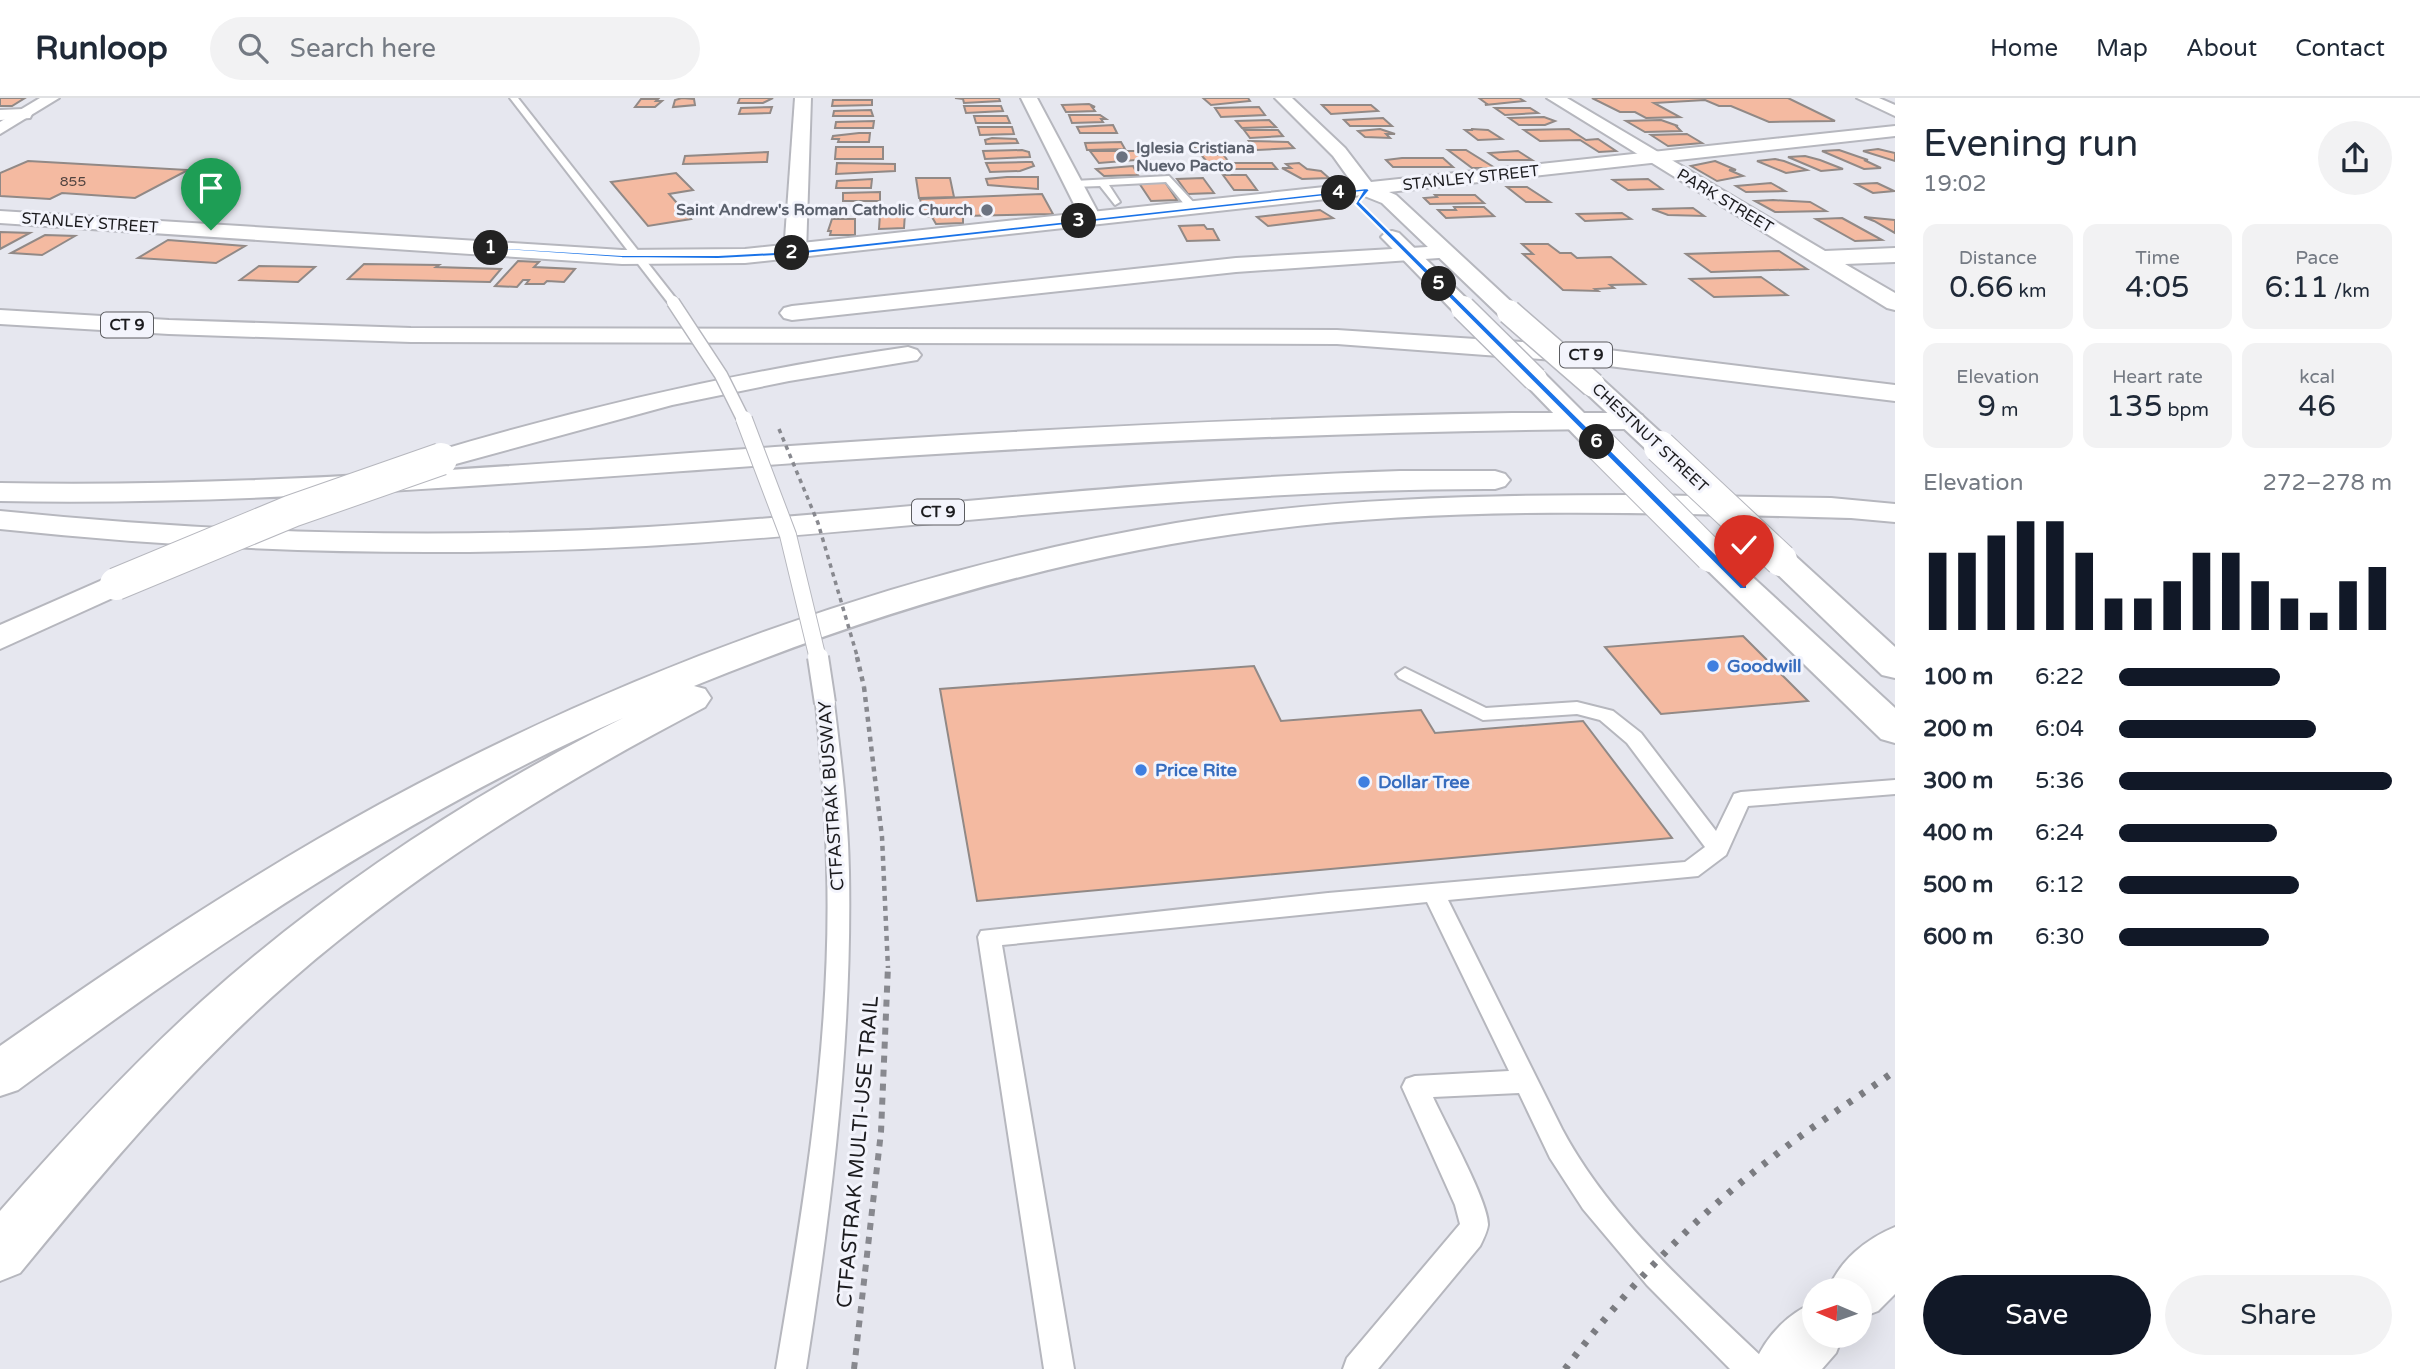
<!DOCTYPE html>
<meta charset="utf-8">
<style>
body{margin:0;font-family:"Varela Round",sans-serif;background:#f2f2f3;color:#1f2937;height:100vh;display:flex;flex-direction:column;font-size:26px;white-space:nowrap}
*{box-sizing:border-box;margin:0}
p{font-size:23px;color:#747a83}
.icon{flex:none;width:38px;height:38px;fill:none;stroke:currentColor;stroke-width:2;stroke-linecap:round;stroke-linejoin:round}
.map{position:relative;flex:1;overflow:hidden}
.panel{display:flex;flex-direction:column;background:#fff;width:525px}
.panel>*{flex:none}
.needle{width:46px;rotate:272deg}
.fabs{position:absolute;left:1802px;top:1180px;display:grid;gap:14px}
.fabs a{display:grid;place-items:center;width:70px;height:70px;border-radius:50%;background:#fff;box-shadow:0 7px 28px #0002;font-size:35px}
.pin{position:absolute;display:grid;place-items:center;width:60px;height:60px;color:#fff;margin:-72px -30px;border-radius:50% 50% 50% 0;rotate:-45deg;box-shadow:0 0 7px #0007}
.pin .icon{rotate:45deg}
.km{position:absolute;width:35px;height:35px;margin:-18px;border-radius:50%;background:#222;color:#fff;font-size:19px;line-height:35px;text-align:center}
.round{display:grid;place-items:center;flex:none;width:74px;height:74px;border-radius:37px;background:#f2f2f3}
.headline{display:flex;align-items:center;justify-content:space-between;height:119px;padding:0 28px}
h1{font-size:38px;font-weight:600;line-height:52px}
.metrics{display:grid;grid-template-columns:repeat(3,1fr);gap:10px;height:119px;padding:7px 28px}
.metrics div{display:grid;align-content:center;border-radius:14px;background:#f2f2f3;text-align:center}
.metrics b{font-size:30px;font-weight:600}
.metrics small{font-size:19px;font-weight:400}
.metrics p{font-size:19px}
.chart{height:196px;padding:14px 28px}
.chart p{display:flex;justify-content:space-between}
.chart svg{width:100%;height:126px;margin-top:7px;stroke:#111827;stroke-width:6}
.cta{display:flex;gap:14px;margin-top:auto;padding:14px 28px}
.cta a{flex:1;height:80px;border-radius:42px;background:#111827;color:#fff;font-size:28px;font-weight:600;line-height:80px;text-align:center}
.cta a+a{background:#f2f2f3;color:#1f2937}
ul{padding:0 28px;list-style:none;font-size:23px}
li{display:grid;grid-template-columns:112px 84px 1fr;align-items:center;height:52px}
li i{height:18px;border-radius:9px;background:#111827}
header{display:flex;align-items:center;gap:42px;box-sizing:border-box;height:98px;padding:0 35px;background:#fff;border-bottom:2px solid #e0e1e3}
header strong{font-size:33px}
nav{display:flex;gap:38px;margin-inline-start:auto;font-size:24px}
.search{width:490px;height:63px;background:#f2f2f3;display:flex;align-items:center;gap:18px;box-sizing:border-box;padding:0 24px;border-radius:38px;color:#747a83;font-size:26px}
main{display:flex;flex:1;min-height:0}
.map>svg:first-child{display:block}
.building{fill:#f4baa1;stroke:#918986;stroke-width:2}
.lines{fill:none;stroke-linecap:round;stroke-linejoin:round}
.lane-casing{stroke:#b6b7be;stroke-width:4}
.street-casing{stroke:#b6b7be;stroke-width:4}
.secondary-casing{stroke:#b6b7be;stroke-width:4}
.highway-casing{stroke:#b6b7be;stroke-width:4}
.path-far1{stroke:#88898f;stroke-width:4.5;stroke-dasharray:5 5;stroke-linecap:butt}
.path{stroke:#88898f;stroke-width:6;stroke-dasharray:7 7;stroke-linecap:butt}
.lane{fill:#fff;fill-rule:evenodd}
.street{fill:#fff;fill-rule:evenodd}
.secondary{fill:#fff;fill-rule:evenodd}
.highway{fill:#fff;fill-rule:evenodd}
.rail{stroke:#7b7c81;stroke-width:7;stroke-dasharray:5 10;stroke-linecap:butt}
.lane-bridge-far2-casing{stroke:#b6b7be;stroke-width:15;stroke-linecap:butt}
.lane-bridge-far1-casing{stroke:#b6b7be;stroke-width:18;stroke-linecap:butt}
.lane-bridge-casing{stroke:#b6b7be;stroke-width:24;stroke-linecap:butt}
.secondary-bridge-far1-casing{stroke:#b6b7be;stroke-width:27;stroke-linecap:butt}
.secondary-bridge-casing{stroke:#b6b7be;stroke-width:34;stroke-linecap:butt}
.highway-bridge-casing{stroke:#b6b7be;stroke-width:34;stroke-linecap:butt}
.path-bridge-far1{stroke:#88898f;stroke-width:3.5;stroke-dasharray:4.5 4.5;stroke-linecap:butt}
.path-bridge{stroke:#88898f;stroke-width:4.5;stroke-dasharray:5 5;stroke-linecap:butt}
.lane-bridge-far2{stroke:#fff;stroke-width:12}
.lane-bridge-far1{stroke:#fff;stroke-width:16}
.lane-bridge{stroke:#fff;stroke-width:20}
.secondary-bridge-far1{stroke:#fff;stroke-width:24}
.secondary-bridge{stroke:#fff;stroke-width:32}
.highway-bridge{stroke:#fff;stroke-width:32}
.route{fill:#1a73e8;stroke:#fff;stroke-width:2}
.worship-dot{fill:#6b7280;stroke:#f3f4fc;stroke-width:2.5}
.shop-dot{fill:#3f7fe0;stroke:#f3f4fc;stroke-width:2.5}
.labels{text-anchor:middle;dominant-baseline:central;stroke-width:6;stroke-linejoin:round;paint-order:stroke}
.number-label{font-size:14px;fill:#524440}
.far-worship-label{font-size:16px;font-weight:bold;fill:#5b616d;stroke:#f3f4fc;text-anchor:start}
.far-street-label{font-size:16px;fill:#1c1c1f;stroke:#f3f4fc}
.shield{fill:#f3f4fc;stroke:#5c5d61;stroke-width:2}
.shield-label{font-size:16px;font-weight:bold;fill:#1c1c1f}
.shop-label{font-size:18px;font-weight:bold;fill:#366cbe;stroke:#f3f4fc;text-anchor:start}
.street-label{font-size:18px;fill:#1c1c1f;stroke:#f3f4fc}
.near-street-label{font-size:21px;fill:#1c1c1f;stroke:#f3f4fc}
</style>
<header>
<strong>Runloop</strong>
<div class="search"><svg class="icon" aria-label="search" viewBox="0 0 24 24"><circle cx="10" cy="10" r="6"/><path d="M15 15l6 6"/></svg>Search here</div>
<nav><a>Home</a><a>Map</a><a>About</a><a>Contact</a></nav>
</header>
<main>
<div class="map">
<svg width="1895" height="1271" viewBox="0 0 1895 1271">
<rect width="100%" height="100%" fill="#e6e7ef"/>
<g class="building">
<path d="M0 0H25L12 8H0Z"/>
<path d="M682 0 694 1 695 7 673 9 675 2Z"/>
<path d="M740 0H773L763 5H738Z"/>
<path d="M955 0H999L1000 3 964 5 963 1Z"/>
<path d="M1203 0H1248L1250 3 1211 7Z"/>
<path d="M1479 0H1519L1524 3 1485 7 1487 6Z"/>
<path d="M1592 0H1788L1835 23 1769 24 1731 8H1719L1705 2 1654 5 1680 19 1646 20 1635 14H1620Z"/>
<path d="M641 1H658L656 3H662L655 9H635Z"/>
<path d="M833 2H872V7L832 8Z"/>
<path d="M1062 7 1089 6 1095 9H1092L1095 13 1066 14Z"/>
<path d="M1322 7H1371L1378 13 1331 16Z"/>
<path d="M964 8H1001L1003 13 966 15Z"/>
<path d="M772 9 770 15 739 16 741 10Z"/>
<path d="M1259 9 1265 17 1221 19 1215 10Z"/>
<path d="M1495 10H1530L1538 15 1505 17Z"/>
<path d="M871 12 873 18H833L834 13Z"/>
<path d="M1069 17H1100L1106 21H1101L1103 24 1072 25Z"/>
<path d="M974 18H1007L1010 25H976Z"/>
<path d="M1383 20 1392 28H1350L1344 22Z"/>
<path d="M1509 20 1544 19 1555 23 1545 27H1519Z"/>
<path d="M1269 22 1276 29 1242 30 1236 23Z"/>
<path d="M1661 22 1678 28H1676L1681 33 1645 34 1626 23Z"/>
<path d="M874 23 873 30H835L836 24Z"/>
<path d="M1113 27 1117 35H1080L1077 29Z"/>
<path d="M978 29H1012L1014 36 980 37Z"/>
<path d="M1380 31 1395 36H1386L1390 40 1365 39 1358 33Z"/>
<path d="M1471 31 1488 32 1502 41 1478 42 1465 32H1473Z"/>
<path d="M1569 31 1586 42 1598 41 1616 53 1599 54 1580 42 1540 43 1524 32Z"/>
<path d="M1244 32H1278L1283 38 1250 40Z"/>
<path d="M859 35H870L869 44H838L839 41H832L833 38Z"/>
<path d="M1687 36 1702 45 1668 48 1651 37Z"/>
<path d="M992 40 1016 41 1018 45 986 46 985 42Z"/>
<path d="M1249 43 1288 44 1294 50 1257 52Z"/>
<path d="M1121 44 1125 51 1087 52 1085 45Z"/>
<path d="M1209 46 1218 57 1223 56 1228 63 1207 64 1193 47Z"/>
<path d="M836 49H883V61H835Z"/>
<path d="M1878 51 1895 55V63L1863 53Z"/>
<path d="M1022 52 1029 54 1030 59 985 61 983 53Z"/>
<path d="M1448 52H1466L1495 70H1472Z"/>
<path d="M1839 52 1868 62H1864L1881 70 1864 71 1822 53Z"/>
<path d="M1090 53H1144L1149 61 1099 65Z"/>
<path d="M1518 53 1532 62H1499L1489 55Z"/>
<path d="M768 54 767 64 683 66 685 58Z"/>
<path d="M1805 58 1820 62 1843 71 1821 73 1788 59Z"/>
<path d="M1402 60H1443L1453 69H1393L1386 62Z"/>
<path d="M1775 61 1784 63 1807 72 1786 75 1757 63Z"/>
<path d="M28 63 188 72 135 100 62 95 50 101 0 98V75Z"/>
<path d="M1715 63 1736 72H1729L1743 78 1717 83 1691 68Z"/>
<path d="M1026 64H1032L1034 68 1020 73 990 74 986 65Z"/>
<path d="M837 65 895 66V73L836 76Z"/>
<path d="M1210 65H1272L1277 71H1214Z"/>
<path d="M1299 65 1307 71 1321 73 1329 80 1302 81 1282 70H1291L1286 66Z"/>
<path d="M1133 68 1138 77 1104 78 1096 71Z"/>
<path d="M676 75 693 92 669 96 691 121 648 128 611 84Z"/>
<path d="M1223 77H1246L1257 92H1234Z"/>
<path d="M1007 79H1038V91L988 87 986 81Z"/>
<path d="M916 80H950L954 99 919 100Z"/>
<path d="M1203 80 1214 95 1188 96 1177 81Z"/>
<path d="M872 81 871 90H836L837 83Z"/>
<path d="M1648 81 1662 91 1628 92 1613 82Z"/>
<path d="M1165 84 1177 102 1151 103 1139 85Z"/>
<path d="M1771 85 1785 93 1746 94 1736 88Z"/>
<path d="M1877 85 1894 93 1873 95 1856 86Z"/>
<path d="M1507 89H1527L1550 104H1526Z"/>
<path d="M880 94V103H843V95Z"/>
<path d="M1042 96 1053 116 963 118V125L936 126 932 119H925L920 101Z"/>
<path d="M1435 97H1475L1484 105 1430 106 1424 100 1437 99Z"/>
<path d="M1773 102 1810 104 1826 113 1775 114 1755 103Z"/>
<path d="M1454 109H1484L1494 118 1446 120 1438 112H1456Z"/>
<path d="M1693 110 1704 118 1668 117 1652 111Z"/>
<path d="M1320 112 1333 120 1268 128 1257 119Z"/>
<path d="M905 115 904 130 879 131 880 116Z"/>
<path d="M1622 115 1631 121 1585 123 1577 116Z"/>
<path d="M1864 119 1895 122V135L1874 123Z"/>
<path d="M1842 120 1882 142 1855 143 1816 121Z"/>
<path d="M832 121H855V137H830L831 133H828Z"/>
<path d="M1204 127 1207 131H1213L1219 142 1187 143 1179 128Z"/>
<path d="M0 134 30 135 0 151Z"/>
<path d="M45 137 75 138 42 157 11 155Z"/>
<path d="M168 142 245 148 216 165 138 160Z"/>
<path d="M1522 146H1548L1560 155H1571L1577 160 1611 159 1645 186 1610 187 1614 190 1595 191 1598 193 1563 192 1523 156H1533Z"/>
<path d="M1779 153 1807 171 1711 174 1686 156Z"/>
<path d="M518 163 539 164 534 169 575 171 564 184 547 183 544 186H526L529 182H523L517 189 495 188Z"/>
<path d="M364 166 439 167 436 169 501 171 490 184 348 181Z"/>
<path d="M259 168 315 169 298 184 240 182Z"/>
<path d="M1761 179 1787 197 1714 199 1690 181Z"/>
<path d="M1743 538 1808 603 1661 616 1605 549Z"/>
<path d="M1254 568 1281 623 1421 612 1435 635 1583 623 1672 740 977 803 940 591Z"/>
</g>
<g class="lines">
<g class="lane-casing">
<g id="lane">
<path d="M510 0H518L677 202V206H669Z"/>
<path d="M1169 78 1197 108V112H1189L1166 84 1109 87 1120 104 1115 107 1100 88 1074 89 1069 86 1074 83Z"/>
<path d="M1405 570 1486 610 1577 604 1613 613 1641 635 1716 733 1734 696 1741 694 1895 682V696L1748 708 1726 757 1698 778 1448 802 1562 1031C1610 1121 1691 1191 1763 1260L1767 1271H1730L1647 1187 1583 1111 1550 1060 1519 995 1433 999C1444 1024 1489 1104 1488 1127 1487 1134 1483 1142 1480 1148L1378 1271H1343L1347 1260 1460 1126 1455 1107 1402 989 1406 981 1415 978 1509 973 1427 804 1002 847 1074 1271H1044L978 839 981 833 1328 795 1685 764 1705 749 1627 645 1600 622 1577 616 1483 622 1399 580 1396 576Z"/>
<path d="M825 599 834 605C841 661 848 718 849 774 852 941 832 1106 806 1271H776C804 1106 832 938 827 769 826 714 821 660 816 605Z"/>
</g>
</g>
<g class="street-casing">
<g id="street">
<path d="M795 0H811L806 155 795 162 784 155Z"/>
<path d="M1021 0H1037L1102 122 1099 126H1085L1082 122Z"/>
<path d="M1547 0H1567L1825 153 1895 150V164L1845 166 1895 195V212L1887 210Z"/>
<path d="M1857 0H1879L1895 7V18Z"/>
<path d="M24 11 30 12 32 16 30 20 0 22V12Z"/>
</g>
</g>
<g class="secondary-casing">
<g id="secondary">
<path d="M40 0H59L0 36V24Z"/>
<path d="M1275 0H1292L1345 50 1371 84 1895 28V38L1389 94 1396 97 1517 209 1521 214 1517 219H1501L1382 105 1362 97 745 165 622 166 0 125V113L622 152 745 151 1353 86 1333 58Z"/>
<path d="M1392 133 1399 135 1471 205 1475 210 1471 215H1455L1385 143 1381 139 1385 135Z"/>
<path d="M1535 273 1544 275 1609 340 1613 346 1609 352 1599 355 1589 352 1526 287 1522 281 1526 275Z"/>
<path d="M1593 279 1602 281 1670 343 1674 349 1670 355 1660 358 1650 355 1584 293 1580 287 1584 281Z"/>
<path d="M1711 448 1722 451 1895 610V645L1881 641 1700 465 1695 458 1700 451Z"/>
<path d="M1781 452 1792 455 1895 549V580L1882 577 1770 469 1765 462 1770 455Z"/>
<path d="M1895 1129V1196L1878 1213 1860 1220V1192H1828C1840 1162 1866 1141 1895 1129Z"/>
<path d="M1815 1204V1237H1843L1836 1255 1822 1271H1752C1764 1241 1785 1217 1815 1204Z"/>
</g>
</g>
<g class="highway-casing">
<g id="highway">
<path d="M1445 148 1456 154 1453 159 1236 174 792 222 784 220 780 215 784 210 792 208 1236 160Z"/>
<path d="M0 212 169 222 411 230 1337 232 1568 247 1895 287V303L1568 263 1337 246 411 244 169 236 0 226Z"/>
<path d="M908 249 917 252 921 257 917 262 789 283 672 307 441 370 431 367 427 361 431 355C588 308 746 272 908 249Z"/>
<path d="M1512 315H1632L1642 317 1646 323 1642 329 1632 331C1353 332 1074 346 795 365 530 383 266 408 0 403V385C259 390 517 367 775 349 1020 332 1266 319 1512 315Z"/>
<path d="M1400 373H1495L1505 376 1510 382 1505 388 1495 391C1211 390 930 431 646 448 430 460 215 454 0 431V413C215 435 431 442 648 429 899 413 1148 381 1400 373Z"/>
<path d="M1634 397 1831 400 1895 406V424L1851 420C1656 415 1458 407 1264 432 1066 457 878 513 694 588L705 591 711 600 705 609C558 686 416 773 290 883 190 970 104 1073 20 1175L0 1183V1113C64 1040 130 968 202 903 328 790 472 696 623 620 405 717 209 850 18 992L0 998V948C123 862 248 778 380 706 627 572 899 472 1176 425 1327 400 1481 397 1634 397Z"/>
<path d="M116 476 128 479 133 486 128 493 0 551V527Z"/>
</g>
</g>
<path class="path-far1" d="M864 589 882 739 888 870"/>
<path class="path" d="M854 1271 881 1034 888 868"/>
<use href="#lane" class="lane"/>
<use href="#street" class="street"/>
<use href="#secondary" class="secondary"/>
<use href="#highway" class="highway"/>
<path class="rail" d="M1565 1271C1625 1192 1694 1119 1773 1059 1812 1028 1854 1002 1895 973"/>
<g class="lane-bridge-far2-casing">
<path id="lane-bridge-far2" d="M673 204 721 277 744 323"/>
</g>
<g class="lane-bridge-far1-casing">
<path id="lane-bridge-far1" d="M744 321 788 437 818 561"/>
</g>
<g class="lane-bridge-casing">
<path id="lane-bridge" d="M818 559 825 605"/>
</g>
<g class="secondary-bridge-far1-casing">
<g id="secondary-bridge-far1">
<path d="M1463 210 1535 281"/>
<path d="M1509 214 1593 287"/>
</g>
</g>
<g class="secondary-bridge-casing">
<g id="secondary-bridge">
<path d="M1599 346 1711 458"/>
<path d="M1660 349 1781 462"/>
</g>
</g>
<g class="highway-bridge-casing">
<path id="highway-bridge" d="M116 486 292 413 441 361"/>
</g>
<path class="path-bridge-far1" d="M779 331 818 425 858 561"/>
<path class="path-bridge" d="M857 559 864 589"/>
<use href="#lane-bridge-far2" class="lane-bridge-far2"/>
<use href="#lane-bridge-far1" class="lane-bridge-far1"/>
<use href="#lane-bridge" class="lane-bridge"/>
<use href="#secondary-bridge-far1" class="secondary-bridge-far1"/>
<use href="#secondary-bridge" class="secondary-bridge"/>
<use href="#highway-bridge" class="highway-bridge"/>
</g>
<path class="route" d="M1367 90 1370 92 1360 104 1747 487V491H1740L1355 106 1362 94 795 157 718 161 622 160 208 132 622 157H718L795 153Z"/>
<g class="worship-dot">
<circle cx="1122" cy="59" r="7"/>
<circle cx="987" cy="112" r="7"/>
</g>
<g class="shop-dot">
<circle cx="1713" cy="568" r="7"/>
<circle cx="1141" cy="672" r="7"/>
<circle cx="1364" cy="684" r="7"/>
</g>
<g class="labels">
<g class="number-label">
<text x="73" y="83">855</text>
</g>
<g class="far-worship-label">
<text x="1136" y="50">Iglesia Cristiana<tspan x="1136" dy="18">Nuevo Pacto</tspan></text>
<text x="973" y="112" text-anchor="end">Saint Andrew's Roman Catholic Church</text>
</g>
<g class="far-street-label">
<text transform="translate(1471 80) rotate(-6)">STANLEY STREET</text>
<text transform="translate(1725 103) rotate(31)">PARK STREET</text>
<text transform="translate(90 125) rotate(4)">STANLEY STREET</text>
<text transform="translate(1650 340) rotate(43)">CHESTNUT STREET</text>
</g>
<g class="shield">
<rect x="101" y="214.5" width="52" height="25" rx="5"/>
<rect x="1560" y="244.5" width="52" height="25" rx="5"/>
<rect x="912" y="401.5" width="52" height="25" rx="5"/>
</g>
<g class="shield-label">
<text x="127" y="227">CT 9</text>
<text x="1586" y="257">CT 9</text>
<text x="938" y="414">CT 9</text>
</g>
<g class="shop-label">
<text x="1727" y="568">Goodwill</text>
<text x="1155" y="672">Price Rite</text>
<text x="1378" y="684">Dollar Tree</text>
</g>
<g class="street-label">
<text transform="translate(831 698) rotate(-94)">CTFASTRAK BUSWAY</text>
</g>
<g class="near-street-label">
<text transform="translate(858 1054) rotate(-85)">CTFASTRAK MULTI-USE TRAIL</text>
</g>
</g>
</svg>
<div class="fabs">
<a><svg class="needle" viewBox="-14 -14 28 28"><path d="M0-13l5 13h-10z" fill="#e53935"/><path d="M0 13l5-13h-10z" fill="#747a83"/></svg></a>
</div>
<div class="pin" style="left:211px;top:132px;background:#1e9e55"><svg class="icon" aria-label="arrive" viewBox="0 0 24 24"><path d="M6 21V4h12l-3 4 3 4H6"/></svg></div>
<div class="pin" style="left:1744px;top:489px;background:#d93025"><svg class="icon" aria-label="check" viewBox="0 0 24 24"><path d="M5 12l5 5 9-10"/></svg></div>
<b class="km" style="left:491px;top:150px">1</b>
<b class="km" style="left:792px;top:155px">2</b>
<b class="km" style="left:1079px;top:123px">3</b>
<b class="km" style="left:1339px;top:95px">4</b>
<b class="km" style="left:1439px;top:186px">5</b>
<b class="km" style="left:1597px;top:344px">6</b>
</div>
<section class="panel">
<div class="headline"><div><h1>Evening run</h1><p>19:02</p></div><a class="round"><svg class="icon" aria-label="share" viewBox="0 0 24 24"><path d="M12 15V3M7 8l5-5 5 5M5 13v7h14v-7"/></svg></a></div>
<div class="metrics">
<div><p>Distance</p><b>0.66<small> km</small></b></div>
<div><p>Time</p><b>4:05</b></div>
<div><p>Pace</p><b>6:11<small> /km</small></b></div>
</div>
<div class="metrics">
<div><p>Elevation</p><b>9<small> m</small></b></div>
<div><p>Heart rate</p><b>135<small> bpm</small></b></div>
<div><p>kcal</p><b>46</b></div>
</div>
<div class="chart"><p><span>Elevation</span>272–278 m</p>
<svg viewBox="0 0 160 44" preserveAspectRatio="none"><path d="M5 44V17M15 44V17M25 44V11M35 44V6M45 44V6M55 44V17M65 44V33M75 44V33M85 44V27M95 44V17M105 44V17M115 44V27M125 44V33M135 44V38M145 44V27M155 44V22"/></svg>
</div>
<ul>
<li><b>100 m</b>6:22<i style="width:59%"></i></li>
<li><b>200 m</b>6:04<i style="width:72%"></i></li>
<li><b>300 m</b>5:36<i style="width:100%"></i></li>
<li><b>400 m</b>6:24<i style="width:58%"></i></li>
<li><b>500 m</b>6:12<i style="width:66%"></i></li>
<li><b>600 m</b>6:30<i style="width:55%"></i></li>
</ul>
<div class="cta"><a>Save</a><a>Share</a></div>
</section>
</main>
